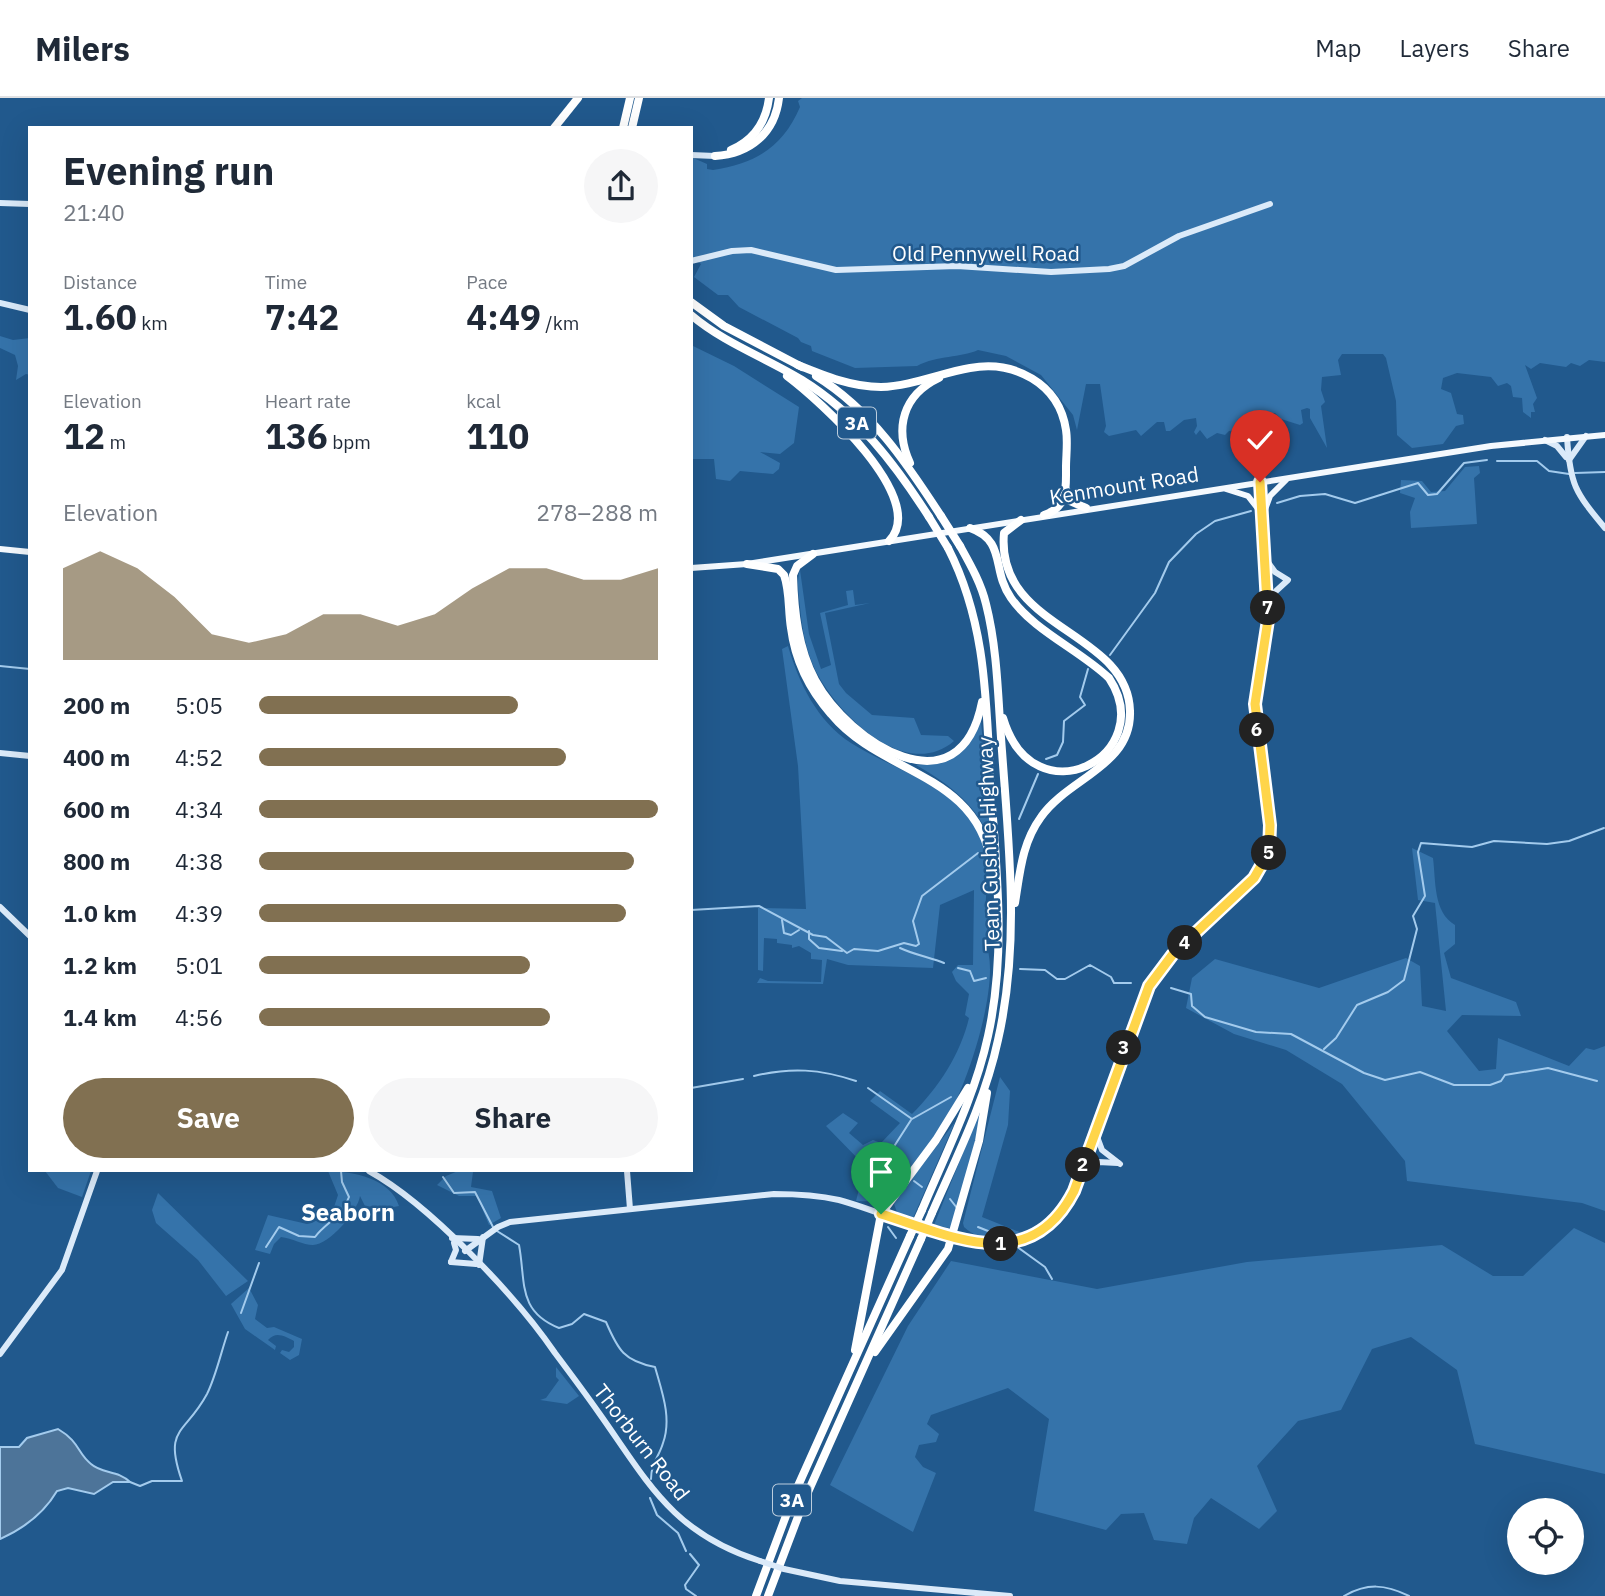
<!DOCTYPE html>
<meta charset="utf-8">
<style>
body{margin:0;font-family:"IBM Plex Sans",sans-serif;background:#f6f6f7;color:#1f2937;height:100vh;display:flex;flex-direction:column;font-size:26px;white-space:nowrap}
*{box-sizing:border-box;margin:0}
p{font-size:23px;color:#747a83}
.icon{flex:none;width:38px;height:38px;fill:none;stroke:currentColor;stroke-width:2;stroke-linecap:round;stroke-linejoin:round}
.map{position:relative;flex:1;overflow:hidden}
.sheet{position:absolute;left:28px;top:28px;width:665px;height:1046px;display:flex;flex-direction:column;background:#fff;border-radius:0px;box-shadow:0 7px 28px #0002}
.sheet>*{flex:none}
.controls{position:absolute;left:1507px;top:1400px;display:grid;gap:14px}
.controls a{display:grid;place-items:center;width:77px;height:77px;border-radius:50%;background:#fff;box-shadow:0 7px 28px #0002;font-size:35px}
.pin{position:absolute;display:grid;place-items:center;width:60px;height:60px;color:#fff;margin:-72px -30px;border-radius:50% 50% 50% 0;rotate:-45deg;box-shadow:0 0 7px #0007}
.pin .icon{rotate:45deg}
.km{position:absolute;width:35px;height:35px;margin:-18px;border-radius:50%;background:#222;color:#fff;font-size:19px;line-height:35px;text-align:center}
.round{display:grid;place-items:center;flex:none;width:74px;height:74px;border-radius:37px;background:#f6f6f7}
.overview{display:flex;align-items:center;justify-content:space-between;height:119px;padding:0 35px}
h1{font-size:38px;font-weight:700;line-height:52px}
.stats{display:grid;grid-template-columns:repeat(3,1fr);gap:10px;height:119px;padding:7px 35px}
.stats div{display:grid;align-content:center}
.stats b{font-size:35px;font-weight:700}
.stats small{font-size:19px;font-weight:400}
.stats p{font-size:19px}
.chart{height:196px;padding:14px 35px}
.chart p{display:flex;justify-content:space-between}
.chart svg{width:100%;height:126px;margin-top:7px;fill:#817051;opacity:.7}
.button{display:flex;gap:14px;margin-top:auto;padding:14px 35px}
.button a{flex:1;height:80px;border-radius:42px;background:#817051;color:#fff;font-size:28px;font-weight:700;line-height:80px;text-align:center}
.button a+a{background:#f6f6f7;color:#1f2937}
ul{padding:0 35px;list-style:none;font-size:23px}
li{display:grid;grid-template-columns:112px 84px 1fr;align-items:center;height:52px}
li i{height:18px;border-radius:9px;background:#817051}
header{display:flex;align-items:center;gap:42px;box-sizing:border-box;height:98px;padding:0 35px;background:#fff;border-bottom:2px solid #e0e1e3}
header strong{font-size:33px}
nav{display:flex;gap:38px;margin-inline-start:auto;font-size:24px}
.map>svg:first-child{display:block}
.green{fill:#3573aa}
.water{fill:#4d7499;stroke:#a3cbed;stroke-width:2}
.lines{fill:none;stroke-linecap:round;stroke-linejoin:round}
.stream{stroke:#a3cbed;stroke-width:2}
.secondary{stroke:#dbeaf9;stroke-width:6}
.primary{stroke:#f4f9fe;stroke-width:6}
.highway{stroke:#fff;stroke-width:8}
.secondary-bridge{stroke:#dbeaf9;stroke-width:6}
.highway-bridge{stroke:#fff;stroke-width:8}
.route-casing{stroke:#fff;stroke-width:14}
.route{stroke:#ffd54a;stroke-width:9}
.labels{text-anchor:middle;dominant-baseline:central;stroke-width:5;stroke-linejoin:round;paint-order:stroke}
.shield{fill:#21598d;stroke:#bccddd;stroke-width:2}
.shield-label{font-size:19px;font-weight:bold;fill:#fff}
.street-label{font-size:21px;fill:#fff;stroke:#21598d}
.quarter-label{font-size:24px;font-weight:bold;fill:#fff;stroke:#21598d}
</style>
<header>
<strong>Milers</strong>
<nav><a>Map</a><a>Layers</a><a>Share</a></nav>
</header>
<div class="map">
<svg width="1605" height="1498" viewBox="0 0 1605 1498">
<rect width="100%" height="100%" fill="#21598d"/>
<g class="green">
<path d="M802 0H1605V264L1589 262 1580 268 1571 265 1566 269 1540 265 1531 271 1525 267 1537 300 1533 306 1535 314H1531V320L1523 314 1522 300 1513 299 1511 288 1507 285 1498 288 1491 279 1457 275 1443 280 1441 291 1451 295 1457 316 1463 317 1464 326 1456 328 1443 346 1412 350 1397 337 1396 303 1386 260 1383 256H1342L1338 262 1341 277 1322 279 1321 292 1325 304 1321 308 1327 350 1310 320V311L1307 310 1301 312 1303 325 1300 327 1281 321 1275 315 1250 317 1251 330 1229 333 1225 337 1217 335 1207 341 1200 332 1196 337 1194 334 1197 328 1196 320 1184 322 1170 333H1166L1164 324H1157L1141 338 1136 332 1109 338 1104 334 1106 328 1100 286H1086L1077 332 1073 317 1041 277 1006 258 978 252C960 260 938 257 917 268L855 270 812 253 811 248 801 244 798 240 739 209 728 197H718L694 179 701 166 691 159V59L707 66V71L713 72C755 66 783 49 800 9L798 3Z"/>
<path d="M0 238 13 242 30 240V277L26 276 16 282 18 268 15 257 0 250Z"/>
<path d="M691 247 734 268 799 309 794 345 780 356 760 354 780 365 779 371 773 376 740 373 730 383 716 381 714 361H691Z"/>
<path d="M1479 368 1480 375 1474 380 1477 426 1411 430 1410 414 1415 400 1400 395 1401 382 1422 383 1431 394 1445 393 1465 369Z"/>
<path d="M800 472 809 536 821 571 831 567 820 515 848 507 846 493 853 492 855 507 870 505 825 515 839 586 846 595 872 617 914 620 921 637 948 638 954 643C904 686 832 611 813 567 805 548 802 529 800 509 799 497 796 484 800 472Z"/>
<path d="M788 548C799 585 817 623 851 645 891 671 965 691 981 742 985 753 988 772 988 784 988 791 985 798 986 805 987 818 991 829 991 842L985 845C1003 879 968 985 948 1018 937 1038 922 1057 908 1074 901 1082 895 1093 887 1099 878 1105 866 1103 856 1103L865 1068 826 1028 843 1015 858 1025 849 1035 863 1047 873 1042 881 1045 900 1025 870 1003 880 993 912 1016C939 989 960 957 969 920L965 917 969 896 956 883 952 874 958 867H973L974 792 940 807 933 870 848 867 827 861 823 886 757 885 760 880 768 883 821 884 822 862 811 861V855L799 848 792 850V847L777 845V841L764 840 763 873 758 872V810L806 811 798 668 782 551Z"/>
<path d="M981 623 992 746C978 708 951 687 916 667 946 665 969 653 981 623Z"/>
<path d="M1412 750 1433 760C1436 783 1433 814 1455 827V846L1444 855 1451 880 1516 904 1521 918 1462 917 1447 933 1479 973 1496 971 1498 940 1569 968 1586 950 1594 952 1605 948V1113L1582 1105 1407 1083 1405 1063 1342 986 1286 952 1234 936 1186 910 1192 880 1215 861 1319 890 1406 860 1420 868 1422 908 1446 913 1435 805 1418 802Z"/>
<path d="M1000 979 1010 993 1008 1027 982 1119 1022 1135C1005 1145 978 1143 964 1129L963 1125Z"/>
<path d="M985 1000 955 1128 949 1130 934 1127Z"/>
<path d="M955 1024 913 1120 897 1114 894 1106 898 1099Z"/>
<path d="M45 1073H91L82 1099 58 1090Z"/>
<path d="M328 1073C353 1073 391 1081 399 1108L388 1110 365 1108 360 1098C358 1113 329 1147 313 1147 303 1147 292 1140 281 1139L274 1146 270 1156 255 1152 268 1117 307 1126 318 1122 334 1109 338 1097Z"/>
<path d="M458 1073 473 1074 471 1089 492 1093 501 1120 489 1127 477 1098H459L437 1087 446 1078Z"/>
<path d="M158 1095 248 1183 226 1198 198 1162 156 1125 152 1112Z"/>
<path d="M1574 1130 1605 1145V1376L1475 1346 1457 1272 1411 1239 1372 1251 1341 1312 1298 1323 1257 1368 1277 1413 1259 1431 1211 1400 1194 1420 1187 1446 1154 1442 1144 1415 1121 1416 1106 1432 1034 1413 1049 1321 1008 1290 931 1317 927 1326 939 1336 936 1344 919 1347 915 1359 923 1369 936 1375 913 1434 830 1387 908 1228 951 1163 1097 1191 1247 1164 1442 1147 1493 1178H1523Z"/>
<path d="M249 1190 258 1207 255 1221 267 1230 274 1229 302 1241 299 1257 290 1262 280 1255 282 1252 289 1254 294 1249V1243C284 1238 276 1233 268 1242L276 1248 275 1252 245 1231 231 1206Z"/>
<path d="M556 1269 579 1298 567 1306 540 1302 546 1300 559 1282 556 1279Z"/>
</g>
<path class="water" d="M58 1331C80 1344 77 1355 91 1366 102 1376 118 1372 130 1384H113L94 1396 68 1390 57 1393C44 1415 25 1430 0 1441V1349H19L27 1340Z"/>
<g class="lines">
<g class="stream">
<path d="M1497 363H1537L1549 373 1569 376"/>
<path d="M1575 375 1605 374"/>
<path d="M1277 405 1300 398 1325 396 1355 405 1418 385 1428 397 1437 396 1464 365 1487 362"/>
<path d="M1110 557 1155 495 1169 464 1196 436 1215 423 1251 413"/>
<path d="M0 568 30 571"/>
<path d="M1046 661 1057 657 1063 644 1064 623 1085 607 1080 599 1088 571"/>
<path d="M1019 721 1038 676"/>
<path d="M691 812 759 808 813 837 826 839 847 855 854 851 878 853 904 845 916 848 919 846 913 823 922 798 978 755"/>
<path d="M782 822 784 835 791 837 799 832"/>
<path d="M809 833V841L819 850 842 853"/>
<path d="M900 850C912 856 932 860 944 865"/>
<path d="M958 870 970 873 974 883 986 880"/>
<path d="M1020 871 1045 872 1057 881H1065L1090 867 1111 879 1114 885H1131"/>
<path d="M1171 890 1191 896 1192 908 1205 919 1256 934 1291 936 1364 975 1385 982 1420 974 1454 987H1490L1501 983 1505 977 1548 970 1597 983"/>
<path d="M1324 951 1336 940 1357 907 1388 894 1404 882 1417 831 1413 818 1425 798 1418 754 1421 745 1472 749 1494 743 1547 746 1569 743 1604 730"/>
<path d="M754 978C791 969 820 971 856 983"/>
<path d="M691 990 743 981"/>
<path d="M868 990 912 1021 951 999"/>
<path d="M900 1078 894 1089H890L884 1064 911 1022"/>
<path d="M443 1079 454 1095 475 1094 493 1129"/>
<path d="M914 1083 922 1089"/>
<path d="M873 1101 871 1088 884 1065"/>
<path d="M950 1101 957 1110"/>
<path d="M888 1129 896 1140"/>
<path d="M978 1129 1008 1141"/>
<path d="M497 1133 519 1147C526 1184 517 1213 559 1230L572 1226 584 1216 606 1224C618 1252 624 1263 655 1269 662 1294 672 1320 663 1345 659 1359 651 1365 651 1381"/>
<path d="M1012 1145 1045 1169 1052 1181"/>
<path d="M266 1149 279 1129 299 1138 315 1139C327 1123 341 1121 349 1099L342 1084 341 1073"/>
<path d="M241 1215 259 1165"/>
<path d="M130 1384 140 1388 152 1383H182C163 1329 185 1337 207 1296 216 1278 221 1254 228 1234"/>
<path d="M650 1400 657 1417 678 1435 686 1453"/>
<path d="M690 1456 699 1467 685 1487 686 1491 696 1498"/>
<path d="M1344 1498C1367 1485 1385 1486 1409 1498"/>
</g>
<g class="secondary">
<path d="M691 57 715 58"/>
<path d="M0 105 30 106"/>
<path d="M691 163 732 153 751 152 836 172 957 168 1051 174 1109 171 1124 168 1179 138 1270 106"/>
<path d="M0 205 30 212"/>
<path d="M1567 339C1570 387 1575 394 1605 430"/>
<path d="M1545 342 1557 348 1566 359"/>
<path d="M1569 362 1586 338"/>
<path d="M1267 463 1275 474 1288 482 1276 493 1270 505"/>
<path d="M0 655 30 658"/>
<path d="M0 809 30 838"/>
<path d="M1096 1036 1102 1052 1120 1066"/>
<path d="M369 1073C429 1106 516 1198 555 1255 570 1275 585 1295 599 1315 648 1384 672 1435 760 1463"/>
<path d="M627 1073 630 1111"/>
<path d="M1081 1076 1098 1064 1118 1065"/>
<path d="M452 1140 478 1141"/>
<path d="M465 1153 498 1129 510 1124 774 1096C796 1096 817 1097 839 1102 918 1123 1022 1192 1074 1093L1149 888 1173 856 1257 776 1267 759 1271 734 1255 605 1268 522 1260 384"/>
<path d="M451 1164 476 1166"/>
<path d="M451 1164 456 1152 454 1145"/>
<path d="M479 1167 483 1139"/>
<path d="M0 1256 62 1172 97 1073"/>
<path d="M784 1471 840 1483 1010 1498"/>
</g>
<g class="primary">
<path d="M1226 391 1248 398 1263 417"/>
<path d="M1263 417 1270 398 1286 382"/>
<path d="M0 451 30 454"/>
<path d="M691 470 747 466 1491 348 1605 337"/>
</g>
<g class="highway">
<path d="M554 30 578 0"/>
<path d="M623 30 630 0"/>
<path d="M632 30 639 0"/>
<path d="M731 52C754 42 766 24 769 0"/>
<path d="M715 58C750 56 775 35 779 0"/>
<path d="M691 204 724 228 802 269"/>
<path d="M691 217C724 245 766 260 802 282 857 316 895 366 929 419"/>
<path d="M798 267C825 278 852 289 881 289 911 288 941 275 970 270 1014 262 1059 285 1066 332 1068 344 1066 357 1066 370 1066 392 1068 409 1044 417"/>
<path d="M787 278C819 302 930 401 889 443"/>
<path d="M816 278C871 312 906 364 941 418"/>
<path d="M910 365C894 330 903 297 939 280"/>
<path d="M1067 393 1070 403 1086 410"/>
<path d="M970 430C1007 443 991 472 1011 500 1033 532 1081 553 1109 580 1160 657 1034 724 1003 620"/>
<path d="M813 456 797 468 793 477C794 513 798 550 815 582 849 645 960 716 982 604"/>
<path d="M747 466 778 471 784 477C790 493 788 513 791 530 795 562 810 592 831 616 882 678 977 673 992 768"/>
<path d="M1015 805C1020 774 1022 745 1041 719 1068 680 1132 668 1130 613 1128 532 995 532 1004 435L1021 422"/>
<path d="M922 1112C946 1055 975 998 988 938 1006 857 997 776 991 694 986 609 988 528 948 450"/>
<path d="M932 1115C957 1058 985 1003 998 942 1020 846 1009 750 1002 653 998 604 998 553 986 506 981 485 970 466 960 448"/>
<path d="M855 1252 881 1116 936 1042 968 990"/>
<path d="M875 1254 948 1151 979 1043 987 995"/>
<path d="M756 1498 793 1399 910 1138"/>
<path d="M768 1498 804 1403 921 1141"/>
</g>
<path class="secondary-bridge" d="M760 1463 784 1471"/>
<g class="highway-bridge">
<path d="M941 418 960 448"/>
<path d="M929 419 948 450"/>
<path d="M910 1138 922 1112"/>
<path d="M921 1141 932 1115"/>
</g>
</g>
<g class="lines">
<g class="route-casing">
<path id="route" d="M881 1116C952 1138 1030 1179 1074 1093L1149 888 1173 856 1254 780 1269 754 1270 727 1255 606 1268 522 1260 384"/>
</g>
<use href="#route" class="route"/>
</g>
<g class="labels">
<g class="shield">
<rect x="838" y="309.5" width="38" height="31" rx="5"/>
<rect x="773" y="1386.5" width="38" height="31" rx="5"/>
</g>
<g class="shield-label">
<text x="857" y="325">3A</text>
<text x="792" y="1402">3A</text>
</g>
<g class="street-label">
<text x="986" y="155">Old Pennywell Road</text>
<text transform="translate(1124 387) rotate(-9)">Kenmount Road</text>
<text transform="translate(988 746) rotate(-92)">Team Gushue Highway</text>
<text transform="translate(642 1344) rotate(52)">Thorburn Road</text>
</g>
<g class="quarter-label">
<text x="348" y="1114">Seaborn</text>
</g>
</g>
</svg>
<div class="controls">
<a><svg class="icon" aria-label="locate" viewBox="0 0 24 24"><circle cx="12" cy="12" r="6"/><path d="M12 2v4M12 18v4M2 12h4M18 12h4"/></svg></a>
</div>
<div class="pin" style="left:881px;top:1116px;background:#1e9e55"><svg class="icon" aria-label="arrive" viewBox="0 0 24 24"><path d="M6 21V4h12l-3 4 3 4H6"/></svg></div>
<div class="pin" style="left:1260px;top:384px;background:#d93025"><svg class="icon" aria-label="check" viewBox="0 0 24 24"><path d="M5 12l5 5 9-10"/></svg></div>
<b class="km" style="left:1001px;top:1146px">1</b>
<b class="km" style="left:1083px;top:1067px">2</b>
<b class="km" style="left:1124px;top:950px">3</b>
<b class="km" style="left:1185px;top:845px">4</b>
<b class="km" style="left:1269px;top:755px">5</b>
<b class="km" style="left:1257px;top:632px">6</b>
<b class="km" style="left:1268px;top:510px">7</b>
<section class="sheet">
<div class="overview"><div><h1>Evening run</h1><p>21:40</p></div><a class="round"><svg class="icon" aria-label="share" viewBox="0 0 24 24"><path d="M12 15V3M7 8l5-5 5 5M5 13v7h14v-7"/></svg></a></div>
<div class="stats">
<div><p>Distance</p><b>1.60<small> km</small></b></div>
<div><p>Time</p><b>7:42</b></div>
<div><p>Pace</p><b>4:49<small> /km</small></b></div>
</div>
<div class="stats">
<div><p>Elevation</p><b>12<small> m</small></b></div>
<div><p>Heart rate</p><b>136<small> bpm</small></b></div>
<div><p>kcal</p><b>110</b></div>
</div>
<div class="chart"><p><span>Elevation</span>278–288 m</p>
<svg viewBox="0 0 160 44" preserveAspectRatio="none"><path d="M0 44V12L10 6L20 12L30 22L40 35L50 38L60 35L70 28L80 28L90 32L100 28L110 19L120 12L130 12L140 16L150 16L160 12V44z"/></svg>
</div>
<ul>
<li><b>200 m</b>5:05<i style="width:65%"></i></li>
<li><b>400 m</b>4:52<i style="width:77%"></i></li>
<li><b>600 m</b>4:34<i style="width:100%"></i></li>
<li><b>800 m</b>4:38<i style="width:94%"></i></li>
<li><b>1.0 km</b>4:39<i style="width:92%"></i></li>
<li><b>1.2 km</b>5:01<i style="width:68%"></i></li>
<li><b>1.4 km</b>4:56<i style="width:73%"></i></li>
</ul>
<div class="button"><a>Save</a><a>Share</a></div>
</section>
</div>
